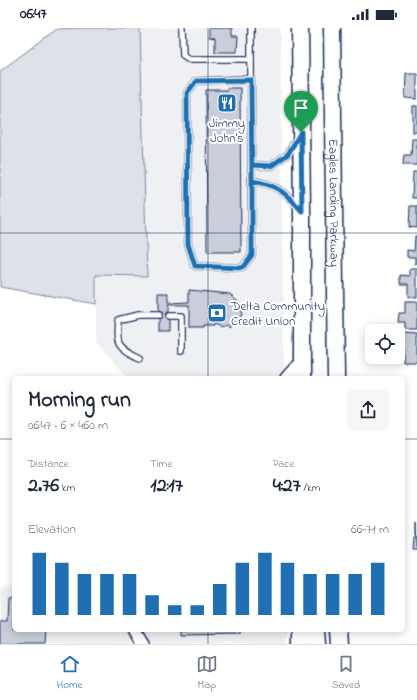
<!DOCTYPE html>
<meta charset="utf-8">
<style>
body{margin:0;font-family:"Indie Flower",sans-serif;background:#f6f6f7;color:#1f2937;height:100vh;display:flex;flex-direction:column;font-size:15px;white-space:nowrap}
*{box-sizing:border-box;margin:0}
p{font-size:13px;color:#747a83}
.icon{flex:none;width:22px;height:22px;fill:none;stroke:currentColor;stroke-width:2;stroke-linecap:round;stroke-linejoin:round}
.map{position:relative;flex:1;overflow:hidden}
.drawer{position:absolute;left:12px;top:348px;width:393px;height:256px;display:flex;flex-direction:column;background:#fff;border-radius:6px;box-shadow:0 2px 10px #0003}
.drawer>*{flex:none}
.fabs{position:absolute;left:365px;top:296px;display:grid;gap:8px}
.fabs a{display:grid;place-items:center;width:40px;height:40px;border-radius:6px;background:#fff;box-shadow:0 2px 10px #0003;font-size:20px}
.pin{position:absolute;display:grid;place-items:center;width:34px;height:34px;color:#fff;margin:-41px -17px;border-radius:50% 50% 50% 0;rotate:-45deg;box-shadow:0 0 4px #0007}
.pin .icon{rotate:45deg}
.round{display:grid;place-items:center;flex:none;width:42px;height:42px;border-radius:6px;background:#f6f6f7}
.head{display:flex;align-items:center;justify-content:space-between;height:68px;padding:0 16px}
h1{font-size:22px;font-weight:800;line-height:30px}
.stats{display:grid;grid-template-columns:repeat(3,1fr);gap:6px;height:68px;padding:4px 16px}
.stats div{display:grid;align-content:center}
.stats b{font-size:20px;font-weight:800}
.stats small{font-size:11px;font-weight:400}
.stats p{font-size:11px}
.chart{height:112px;padding:8px 16px}
.chart p{display:flex;justify-content:space-between}
.chart svg{width:100%;height:72px;margin-top:4px;stroke:#1f6fb2;stroke-width:6}
.status{display:flex;justify-content:space-between;align-items:center;height:28px;padding:0 20px;background:#fff;direction:ltr}
.status svg{height:11px;fill:currentColor}
.menu{display:flex;justify-content:space-around;align-items:center;height:56px;border-top:1px solid #e0e1e3;background:#fff;font-size:11px;color:#747a83}
.menu a{display:grid;justify-items:center;gap:2px}
.menu .active{color:#1f6fb2}
.map>svg:first-child{display:block}
.built{fill:#eff0f4}
.green{fill:#dee1e7;stroke:#7c88a2}
.building{fill:#caceda;stroke:#1b2f5e}
.lines{fill:none;stroke-linecap:round;stroke-linejoin:round}
.lane-casing{stroke:#1b2f5e;stroke-width:8}
.street-casing{stroke:#1b2f5e;stroke-width:14}
.secondary-casing{stroke:#1b2f5e;stroke-width:19}
.lane{stroke:#fff;stroke-width:5.5}
.street{stroke:#fff;stroke-width:11}
.secondary{stroke:#fff;stroke-width:16}
.route-casing{stroke:#fff;stroke-width:8}
.route{stroke:#1f6fb2;stroke-width:5}
.grid{fill:none;stroke:#1b2f5e;stroke-width:1;stroke-opacity:0.55}
.labels{text-anchor:middle;dominant-baseline:central;stroke-width:4;stroke-linejoin:round;paint-order:stroke}
.poi-label{font-size:13px;fill:#1b2f5e;stroke:#fff}
.street-label{font-size:13px;fill:#1b2f5e;stroke:#fff}
</style>
<div class="status"><b>06:47</b><svg viewBox="0 0 49 12"><path d="M0 12V9h3v3zM5 12V6h3v6zM10 12V3h3v9zM15 12V0h3v12zM26 1h20v11H26zM47 4h2v5h-2z"/></svg></div>
<div class="map">
<svg width="417" height="616" viewBox="0 0 417 616">
<rect width="100%" height="100%" fill="#fff"/>
<filter id="ink" filterUnits="userSpaceOnUse"><feTurbulence type="fractalNoise" baseFrequency=".025" numOctaves="2"/><feDisplacementMap in="SourceGraphic" scale="8" xChannelSelector="R" yChannelSelector="G"/><feConvolveMatrix kernelMatrix="1 2 1 2 8 2 1 2 1" color-interpolation-filters="sRGB"/></filter>
<g filter="url(#ink)">
<g class="built">
<path d="M140 0H280L284 350H129L96 314V247H147Z"/>
<path d="M14 558V602H288V616H0V559Z"/>
</g>
<path class="green" d="M80 0H140L147 248 96 247V276L0 259V43L57 1Z"/>
<g class="building">
<path d="M209 0H232V8H238L237 24H215V10L209 9Z"/>
<path d="M406 45H417V71L405 70Z"/>
<path d="M227 60H240L241 224H207L206 62H227Z"/>
<rect x="413" y="78" width="4" height="26"/>
<path d="M412 111H417V137H403L404 127H411Z"/>
<path d="M413 144H417V170H412Z"/>
<path d="M410 178H417V200L409 199Z"/>
<path d="M415 208H417V236H415V229H407V222L414 223Z"/>
<path d="M410 241H417V269H408V256H401V247L410 248Z"/>
<path d="M189 262 230 266 237 272 241 287 229 299 228 297 220 299 214 296 213 298H203V300H189V277H168V303H158V265H168V275L189 274Z"/>
<path d="M405 274H417V302H405V295H398L399 285H405Z"/>
<path d="M404 306 417 307V334H403Z"/>
<path d="M416 495 417 522H413L414 510H416Z"/>
<path d="M8 570H14V602H46L45 616H0V593H7Z"/>
<path d="M181 602H240V606L181 607Z"/>
</g>
<g class="lines">
<g class="lane-casing">
<g id="lane">
<path d="M182 0 183 27 189 31H251V0"/>
<path d="M251 51 196 53 187 65 188 216 195 238 242 240 252 227 251 31"/>
<path d="M252 137 271 138 288 126 297 110"/>
<path d="M252 153C273 155 285 164 299 179"/>
<path d="M168 288H181V323"/>
<path d="M140 330C117 319 116 318 118 292L138 287H158"/>
</g>
</g>
<g class="street-casing">
<g id="street">
<path d="M286 350 302 332"/>
<path d="M135 602 143 616"/>
</g>
</g>
<g class="secondary-casing">
<g id="secondary">
<path d="M300 0 302 183V350"/>
<path id="s1" d="M332 0 336 350"/>
<path d="M301 602V616"/>
<path d="M316 602 317 616"/>
<path d="M338 602 339 616"/>
</g>
</g>
<use href="#lane" class="lane"/>
<use href="#street" class="street"/>
<use href="#secondary" class="secondary"/>
</g>
</g>
<g class="lines" filter="url(#ink)">
<g class="route-casing">
<path id="route" d="M301 104 288 126 271 138 252 137V227L242 240 195 238 188 216 187 65 196 53 251 52V60L252 153C276 156 287 166 302 183L301 104"/>
</g>
<use href="#route" class="route"/>
</g>
<path class="grid" d="M208 0V350M0 205H417M0 411H14M403 411H417M208 602V616"/>
<defs>
<g id="restaurant-square" transform="scale(1)"><rect x="-9" y="-9" width="18" height="18" rx="4" fill="#1f6fb2" stroke="#fff"/><path d="M-5-6h1v4h1v-4h1v4h1v-4h1v5L-1.5 .5V6h-2V.5L-5-1ZM5-6V6H3V1.5H1.5Q1.5-4 5-6Z" fill="#fff"/></g>
<g id="bank-square" transform="scale(1)"><rect x="-9" y="-9" width="18" height="18" rx="4" fill="#1f6fb2" stroke="#fff"/><path d="M-6-4H6V4H-6ZM0-2.3a2.3 2.3 0 1 0 0 4.6a2.3 2.3 0 1 0 0-4.6Z" fill="#fff"/></g>
</defs>
<g fill-rule="evenodd">
<use href="#restaurant-square" x="227" y="75"/>
<use href="#bank-square" x="217" y="285"/>
</g>
<g class="labels">
<g class="poi-label">
<text x="227" y="95">Jimmy<tspan x="227" dy="15">John's</tspan></text>
<text x="231" y="278" text-anchor="start">Delta Community<tspan x="231" dy="15">Credit Union</tspan></text>
</g>
<g class="street-label">
<text stroke="none"><textPath href="#s1" startOffset="175">Eagles Landing Parkway</textPath></text>
</g>
</g>
</svg>
<div class="fabs">
<a><svg class="icon" aria-label="locate" viewBox="0 0 24 24"><circle cx="12" cy="12" r="6"/><path d="M12 2v4M12 18v4M2 12h4M18 12h4"/></svg></a>
</div>
<div class="pin" style="left:301px;top:104px;background:#1e9e55"><svg class="icon" aria-label="arrive" viewBox="0 0 24 24"><path d="M6 21V4h12l-3 4 3 4H6"/></svg></div>
<section class="drawer">
<div class="head"><div><h1>Morning run</h1><p>06:47 · 6 × 460 m</p></div><a class="round"><svg class="icon" aria-label="share" viewBox="0 0 24 24"><path d="M12 15V3M7 8l5-5 5 5M5 13v7h14v-7"/></svg></a></div>
<div class="stats">
<div><p>Distance</p><b>2.76<small> km</small></b></div>
<div><p>Time</p><b>12:17</b></div>
<div><p>Pace</p><b>4:27<small> /km</small></b></div>
</div>
<div class="chart"><p><span>Elevation</span>66–71 m</p>
<svg viewBox="0 0 160 44" preserveAspectRatio="none"><path d="M5 44V6M15 44V12M25 44V19M35 44V19M45 44V19M55 44V32M65 44V38M75 44V38M85 44V25M95 44V12M105 44V6M115 44V12M125 44V19M135 44V19M145 44V19M155 44V12"/></svg>
</div>
</section>
</div>
<nav class="menu">
<a class="active"><svg class="icon" aria-label="home" viewBox="0 0 24 24"><path d="M3 11l9-7 9 7M6 9v11h12V9"/></svg>Home</a>
<a><svg class="icon" aria-label="map" viewBox="0 0 24 24"><path d="M3 6l6-2 6 2 6-2v14l-6 2-6-2-6 2zM9 4v14M15 6v14"/></svg>Map</a>
<a><svg class="icon" aria-label="saved" viewBox="0 0 24 24"><path d="M7 4h10v16l-5-4-5 4z"/></svg>Saved</a>
</nav>
